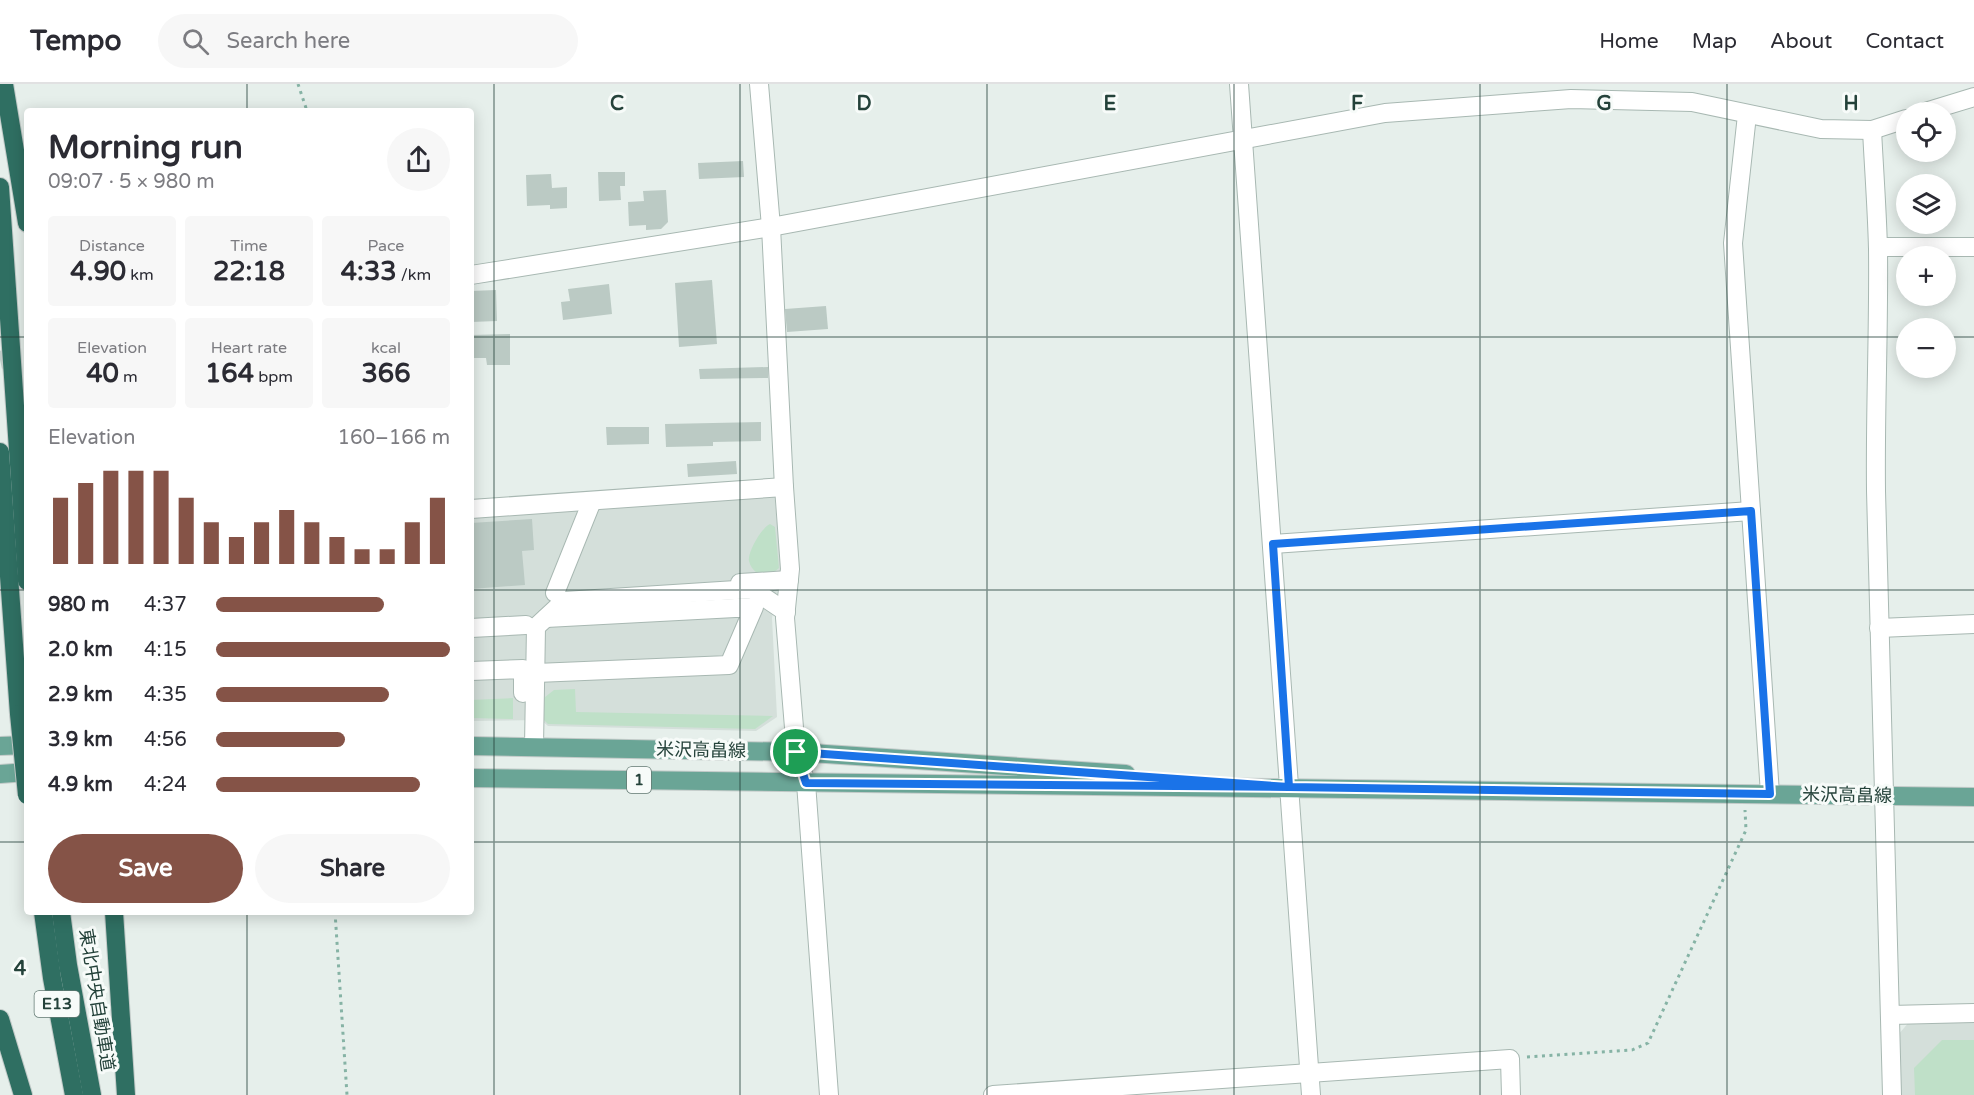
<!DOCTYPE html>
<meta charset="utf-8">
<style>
body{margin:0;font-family:"Varela Round","Noto Sans JP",sans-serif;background:#f7f7f7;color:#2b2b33;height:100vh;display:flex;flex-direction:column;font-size:22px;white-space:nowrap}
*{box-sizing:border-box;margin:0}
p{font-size:20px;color:#7c7c81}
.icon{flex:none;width:33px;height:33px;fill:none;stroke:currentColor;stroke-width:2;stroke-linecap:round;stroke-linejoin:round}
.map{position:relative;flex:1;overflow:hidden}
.sheet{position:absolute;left:24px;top:24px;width:450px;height:807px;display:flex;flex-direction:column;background:#fff;border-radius:6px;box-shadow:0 3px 15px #0003}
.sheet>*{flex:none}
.fabs{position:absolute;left:1896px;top:18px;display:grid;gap:12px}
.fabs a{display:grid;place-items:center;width:60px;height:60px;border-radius:50%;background:#fff;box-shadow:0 3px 15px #0003;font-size:30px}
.pin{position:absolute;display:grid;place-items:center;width:51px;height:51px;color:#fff;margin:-26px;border:3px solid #fff;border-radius:50%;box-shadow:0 2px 6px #0007}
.round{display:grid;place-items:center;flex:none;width:63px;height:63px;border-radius:32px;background:#f7f7f7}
.head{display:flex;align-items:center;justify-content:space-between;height:102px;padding:0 24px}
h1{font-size:33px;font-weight:700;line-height:45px}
.figures{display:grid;grid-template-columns:repeat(3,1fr);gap:9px;height:102px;padding:6px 24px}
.figures div{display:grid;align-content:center;border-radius:6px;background:#f7f7f7;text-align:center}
.figures b{font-size:26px;font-weight:700}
.figures small{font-size:16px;font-weight:400}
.figures p{font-size:16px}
.chart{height:168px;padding:12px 24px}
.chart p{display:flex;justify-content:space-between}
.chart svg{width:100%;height:108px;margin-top:6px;stroke:#855347;stroke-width:6}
.button{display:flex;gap:12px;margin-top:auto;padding:12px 24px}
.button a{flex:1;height:69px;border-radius:36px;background:#855347;color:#fff;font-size:24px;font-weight:700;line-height:69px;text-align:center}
.button a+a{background:#f7f7f7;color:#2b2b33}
ul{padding:0 24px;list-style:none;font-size:20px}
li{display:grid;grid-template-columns:96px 72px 1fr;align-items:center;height:45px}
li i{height:15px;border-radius:8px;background:#855347}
header{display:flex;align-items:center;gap:36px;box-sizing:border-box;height:84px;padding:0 30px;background:#fff;border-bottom:2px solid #e1e1e2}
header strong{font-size:28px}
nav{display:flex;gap:33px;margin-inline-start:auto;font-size:21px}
.search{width:420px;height:54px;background:#f7f7f7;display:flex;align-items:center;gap:15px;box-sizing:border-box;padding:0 21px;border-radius:33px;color:#7c7c81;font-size:22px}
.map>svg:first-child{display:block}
.built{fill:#d4dfda}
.green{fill:#bfe0c8}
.building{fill:#bbcac4}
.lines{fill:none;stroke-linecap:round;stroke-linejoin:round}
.minor-tunnel{stroke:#bfccc8;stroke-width:18;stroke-dasharray:18 9;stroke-linecap:butt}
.minor-casing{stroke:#a8b8b2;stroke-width:20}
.major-casing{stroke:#c2cac8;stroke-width:20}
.highway-casing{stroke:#c2cac8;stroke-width:20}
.path{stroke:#86b3a5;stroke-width:3;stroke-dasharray:3 4.5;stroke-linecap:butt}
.minor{stroke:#fff;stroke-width:18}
.major{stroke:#6aa596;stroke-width:18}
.highway{stroke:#2f6f62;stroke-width:18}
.highway-bridge-casing{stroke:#c2cac8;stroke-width:20;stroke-linecap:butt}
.highway-bridge{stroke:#2f6f62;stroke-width:18}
.route-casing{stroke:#fff;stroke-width:12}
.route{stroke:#1a73e8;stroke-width:8}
.grid{fill:none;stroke:#24423a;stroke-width:1.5;stroke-opacity:0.55}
.labels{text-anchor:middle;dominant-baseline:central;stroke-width:6;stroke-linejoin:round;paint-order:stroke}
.shield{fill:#f7fbf9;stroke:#637a73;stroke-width:1.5}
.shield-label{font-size:16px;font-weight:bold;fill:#24423a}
.street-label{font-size:18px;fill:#24423a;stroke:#f7fbf9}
.grid-label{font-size:20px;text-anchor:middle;font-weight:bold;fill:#24423a;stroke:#f7fbf9;stroke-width:6;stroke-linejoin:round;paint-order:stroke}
</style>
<header>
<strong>Tempo</strong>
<div class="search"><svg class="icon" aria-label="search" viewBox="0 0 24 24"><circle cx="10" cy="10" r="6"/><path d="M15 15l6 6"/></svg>Search here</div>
<nav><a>Home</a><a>Map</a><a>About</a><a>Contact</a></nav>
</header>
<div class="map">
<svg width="1974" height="1011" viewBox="0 0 1974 1011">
<rect width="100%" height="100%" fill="#e6efeb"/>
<g class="built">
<path d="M773 394 781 485 772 534 777 633 756 647 548 642 541 636 471 637V416Z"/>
<path d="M1974 935V1011H1900L1898 951 1910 937Z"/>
</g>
<g class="green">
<path d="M770 440 775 443 779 484 773 489H757C753 486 750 482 749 477 747 469 762 443 770 440Z"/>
<path d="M575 605 576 628 773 632 755 645 548 640 542 634 540 617 554 606Z"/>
<path d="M513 614V635L471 634V616Z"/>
<path d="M1942 956H1974V1011H1915L1914 984Z"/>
</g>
<g class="building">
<path d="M743 77 744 93 699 95 698 79Z"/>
<path d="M598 88H625V102H620L621 116 599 117Z"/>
<path d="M551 90 552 104 567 103V124L550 125V121L527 122 526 91Z"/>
<path d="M666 106 668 138 661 145 646 146V141L629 142 628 118 644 117 643 107Z"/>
<path d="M712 196 717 260 679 263 675 199Z"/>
<path d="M609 200 612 230 563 236 561 218 570 217 568 205Z"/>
<path d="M496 206 497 237 471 238V207Z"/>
<path d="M826 222 828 245 787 248 785 225Z"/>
<path d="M510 250V281H487L486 274H471V251Z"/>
<path d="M768 283V294L700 295 699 285Z"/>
<path d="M761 338V357L713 358V362L666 363 665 340Z"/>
<path d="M606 343H649V360L607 361Z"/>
<path d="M736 377 737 390 688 393 687 380Z"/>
<path d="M532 435 534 466 522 467 525 501 471 505V439Z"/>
</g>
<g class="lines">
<path class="minor-tunnel" d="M0 276 27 270"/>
<g class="minor-casing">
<g id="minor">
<path d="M759 0 771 143 784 403 790 485 785 534 796 668 806 699 829 1011"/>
<path d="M1239 0 1311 1011"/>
<path d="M1925 28 1974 13"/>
<path d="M1747 31 1733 159 1770 710"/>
<path d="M1872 46C1874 86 1877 125 1878 165 1879 246 1875 326 1876 407L1892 1011"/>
<path d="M1878 163H1974"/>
<path d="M471 191 771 143 1385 29 1571 15 1692 18 1821 45 1872 46 1906 35"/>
<path d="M471 425 784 403"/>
<path d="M1273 460 1751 427"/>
<path d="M740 499 789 496"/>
<path d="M555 509 592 417"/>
<path d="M471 544 526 541"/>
<path d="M1879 544 1974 540"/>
<path d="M471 587 523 585V609"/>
<path d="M536 589 729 581 754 523 546 534"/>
<path d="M534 662 536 543 564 517 752 505 786 528"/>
<path d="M1890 931 1974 929"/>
<path d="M993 1011 1510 975 1511 1011"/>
</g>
</g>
<g class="major-casing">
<g id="major">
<path d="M0 662 27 661"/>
<path d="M471 662 796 668 1126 690"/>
<path d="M0 690 27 688"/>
<path d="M471 694 1974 713"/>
</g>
</g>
<g class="highway-casing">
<g id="highway">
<path d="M4 0 27 139"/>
<path d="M0 103 27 497"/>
<path d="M0 368 19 630"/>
<path d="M43 828 52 894 74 1011"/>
<path d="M61 828 68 881 92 1011"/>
<path d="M114 828 126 1011"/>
<path d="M0 935 23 1011"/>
</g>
</g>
<g class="path">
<path d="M298 0 307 27"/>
<path d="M335 828 347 1011"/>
<path d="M1527 973 1632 966 1648 959 1746 746 1745 726"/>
</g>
<use href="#minor" class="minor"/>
<use href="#major" class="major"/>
<use href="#highway" class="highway"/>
<g class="highway-bridge-casing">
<path id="highway-bridge" d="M19 630 27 711"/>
</g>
<use href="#highway-bridge" class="highway-bridge"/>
</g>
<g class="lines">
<g class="route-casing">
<path id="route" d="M796 668 806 699 1289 703 1770 710 1751 427 1273 460 1289 703 796 668"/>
</g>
<use href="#route" class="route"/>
</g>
<path class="grid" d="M247 0V27M494 0V1011M740 0V1011M987 0V1011M1234 0V1011M1480 0V1011M1727 0V1011M0 253H27M471 253H1906M1946 253H1974M0 506H27M471 506H1974M0 758H27M471 758H1974M247 828V1011"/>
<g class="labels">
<g class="shield">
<rect x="627" y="683" width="24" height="26" rx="4.5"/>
<rect x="34.5" y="907" width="45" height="26" rx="4.5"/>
</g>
<g class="shield-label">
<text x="639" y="696">1</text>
<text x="57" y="920">E13</text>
</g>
<g class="street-label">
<text transform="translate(701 666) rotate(1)">米沢高畠線</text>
<text transform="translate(1847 711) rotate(1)">米沢高畠線</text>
<text transform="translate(97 916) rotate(81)">東北中央自動車道</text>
</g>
</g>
<g class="grid-label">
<text x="617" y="26">C</text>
<text x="864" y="26">D</text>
<text x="1110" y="26">E</text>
<text x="1357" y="26">F</text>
<text x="1604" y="26">G</text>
<text x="1851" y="26">H</text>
<text x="20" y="891">4</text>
</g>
</svg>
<div class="fabs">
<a><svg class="icon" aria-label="locate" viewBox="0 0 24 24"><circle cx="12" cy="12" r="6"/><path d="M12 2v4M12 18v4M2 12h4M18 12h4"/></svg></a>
<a><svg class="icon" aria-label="layers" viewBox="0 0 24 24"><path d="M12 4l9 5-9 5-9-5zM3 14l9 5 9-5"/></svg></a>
<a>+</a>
<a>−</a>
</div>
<div class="pin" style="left:796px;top:668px;background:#1e9e55"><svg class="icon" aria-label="arrive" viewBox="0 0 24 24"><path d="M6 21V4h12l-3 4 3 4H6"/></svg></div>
<section class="sheet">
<div class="head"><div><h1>Morning run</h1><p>09:07 · 5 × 980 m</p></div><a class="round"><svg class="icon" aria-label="share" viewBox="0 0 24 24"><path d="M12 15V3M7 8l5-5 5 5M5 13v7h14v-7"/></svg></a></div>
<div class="figures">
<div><p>Distance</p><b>4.90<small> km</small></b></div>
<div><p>Time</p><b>22:18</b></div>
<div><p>Pace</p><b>4:33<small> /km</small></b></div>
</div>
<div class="figures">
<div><p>Elevation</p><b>40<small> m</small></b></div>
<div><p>Heart rate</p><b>164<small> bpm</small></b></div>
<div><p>kcal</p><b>366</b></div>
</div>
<div class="chart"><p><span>Elevation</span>160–166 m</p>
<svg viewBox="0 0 160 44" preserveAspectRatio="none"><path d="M5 44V17M15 44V11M25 44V6M35 44V6M45 44V6M55 44V17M65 44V27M75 44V33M85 44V27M95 44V22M105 44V27M115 44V33M125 44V38M135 44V38M145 44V27M155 44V17"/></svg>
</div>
<ul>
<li><b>980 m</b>4:37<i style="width:72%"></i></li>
<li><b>2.0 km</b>4:15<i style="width:100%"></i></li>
<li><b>2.9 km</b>4:35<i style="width:74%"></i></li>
<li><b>3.9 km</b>4:56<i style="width:55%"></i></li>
<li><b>4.9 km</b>4:24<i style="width:87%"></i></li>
</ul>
<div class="button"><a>Save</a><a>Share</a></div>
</section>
</div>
